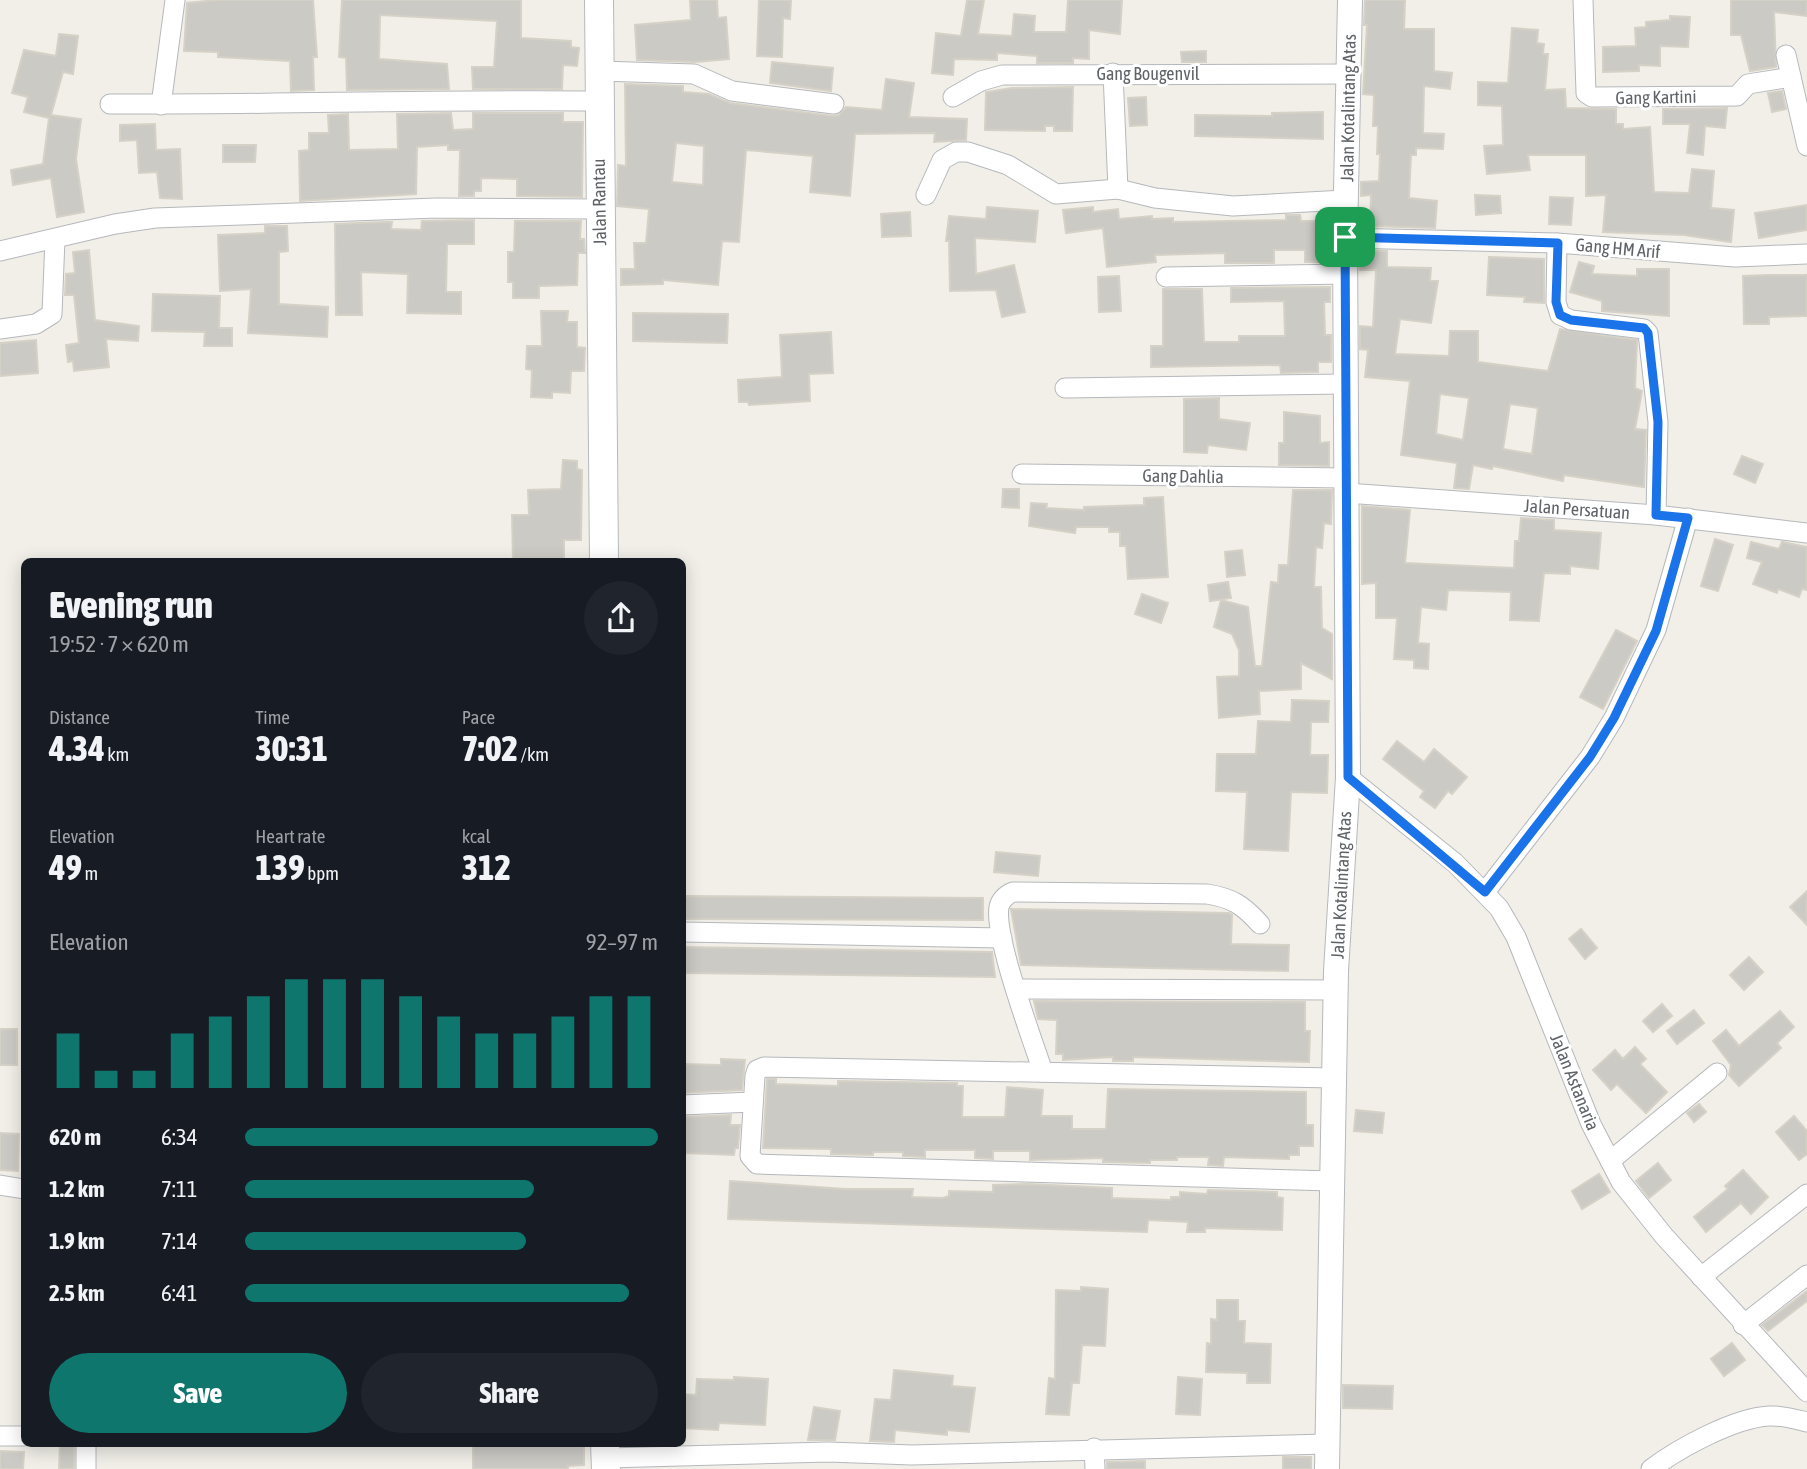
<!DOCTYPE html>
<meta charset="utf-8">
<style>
body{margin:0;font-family:"Asap Condensed",sans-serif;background:#20242c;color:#f1f3f6;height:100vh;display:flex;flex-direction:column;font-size:26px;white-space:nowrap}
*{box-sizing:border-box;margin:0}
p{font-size:23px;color:#9ea1a6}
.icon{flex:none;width:38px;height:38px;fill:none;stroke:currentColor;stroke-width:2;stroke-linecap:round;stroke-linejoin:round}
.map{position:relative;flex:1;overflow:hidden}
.sheet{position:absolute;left:21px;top:558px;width:665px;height:889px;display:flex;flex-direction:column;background:#171b24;border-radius:10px;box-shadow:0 4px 18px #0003}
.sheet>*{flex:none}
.pin{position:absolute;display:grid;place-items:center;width:60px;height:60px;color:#fff;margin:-30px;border-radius:14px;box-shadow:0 4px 10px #0006}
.round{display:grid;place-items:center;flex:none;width:74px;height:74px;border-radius:37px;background:#20242c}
.head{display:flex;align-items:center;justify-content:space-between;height:119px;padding:0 28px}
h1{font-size:38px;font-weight:800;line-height:52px}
.metrics{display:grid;grid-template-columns:repeat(3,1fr);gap:10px;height:119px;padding:7px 28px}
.metrics div{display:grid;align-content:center}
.metrics b{font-size:35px;font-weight:800}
.metrics small{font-size:19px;font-weight:400}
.metrics p{font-size:19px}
.chart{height:196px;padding:14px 28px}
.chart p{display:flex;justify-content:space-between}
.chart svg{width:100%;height:126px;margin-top:7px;stroke:#0f766e;stroke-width:6}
.button{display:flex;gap:14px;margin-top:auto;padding:14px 28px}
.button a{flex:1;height:80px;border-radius:42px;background:#0f766e;color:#fff;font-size:28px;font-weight:800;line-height:80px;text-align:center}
.button a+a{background:#20242c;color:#f1f3f6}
ul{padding:0 28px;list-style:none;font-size:23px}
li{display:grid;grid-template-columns:112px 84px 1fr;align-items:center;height:52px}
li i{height:18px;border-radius:9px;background:#0f766e}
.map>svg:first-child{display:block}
.building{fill:#cccac5;stroke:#d6d1c6;stroke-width:2;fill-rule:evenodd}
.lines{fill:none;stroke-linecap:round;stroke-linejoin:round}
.minor-casing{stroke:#b5b8bc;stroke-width:21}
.tertiary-casing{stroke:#b5b8bc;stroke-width:26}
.secondary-casing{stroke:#b6babf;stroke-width:30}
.minor{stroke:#fff;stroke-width:19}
.tertiary{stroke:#fff;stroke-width:24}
.secondary{stroke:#fff;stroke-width:28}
.route-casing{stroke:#fff;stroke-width:14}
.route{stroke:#1a73e8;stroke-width:9}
.labels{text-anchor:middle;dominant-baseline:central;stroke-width:6;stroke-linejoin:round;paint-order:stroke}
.street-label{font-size:18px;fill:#5f6368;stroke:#fff}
</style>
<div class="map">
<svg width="1807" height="1469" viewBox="0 0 1807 1469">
<rect width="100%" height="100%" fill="#f1efe8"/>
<g class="building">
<path d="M216 0H313L317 57H313L314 90 291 91 290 61 218 57V52L184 51 187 3Z"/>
<path d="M342 0H521V38L571 41V47L579 48 577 66 563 65 562 89H473L472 67H494L497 21 380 15 379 59 447 64 449 89 347 90 346 58 339 57Z"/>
<path d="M690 0H717L718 18 726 17 729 59 695 62 637 60 635 25 691 20Z"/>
<path d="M759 0H791L790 19 783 18 782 57 757 56Z"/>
<path d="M967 0H984L978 34 1012 36 1014 14 1035 16 1034 32H1066L1068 0H1122L1120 34 1089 30V59L1073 58V63H1037V56L997 53V60L954 59 953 75 932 73 936 33 961 36Z"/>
<path d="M1365 0H1405L1404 29H1434V71L1452 73 1450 89 1424 86 1423 133 1444 134 1443 149 1416 148V155H1411L1409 198 1437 201 1435 228 1370 226 1371 195 1361 196V182L1379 181 1380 154H1377L1378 126H1373L1374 95 1363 94 1367 25H1364Z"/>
<path d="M1731 0H1807V16L1774 12 1776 67 1750 71 1741 35H1731Z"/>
<path d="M1670 16 1690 17 1688 47 1660 46V66L1639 65V71L1603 72V47L1636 46 1635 28 1646 27V22L1670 20Z"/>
<path d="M1512 28 1538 30 1537 43 1544 44 1543 54H1548L1545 90 1565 89 1566 108 1616 109V124H1623V129L1650 127 1654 192 1689 193 1692 169 1714 171 1711 208 1734 210 1731 242 1684 235 1603 232 1606 195 1586 196V155H1528L1530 170 1487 174 1484 146 1503 145 1502 106 1478 105V82L1508 83Z"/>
<path d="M59 34 78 36 73 74 63 72 51 115 81 119 76 159 84 212 57 217 51 178 13 185 11 170 43 164 49 118 24 112 28 97 12 93 24 50 56 56Z"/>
<path d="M1206 51V62H1182L1181 52Z"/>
<path d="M772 62 833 68 831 91 770 83Z"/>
<path d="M886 79 914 83 909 117 967 119 966 140 934 142 935 133 855 134 850 196 810 192 813 156 746 150 739 242 722 241 718 285 663 280V284L621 285V269H635L634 243H646L649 209 617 206 618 165 626 166 625 84 683 86V92L709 94 730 103 833 116 839 115 846 107 882 110ZM676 143 704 146 703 185 672 182Z"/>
<path d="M1073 87 1072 131H1054V126H1045V131L985 130 986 92 1012 88Z"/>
<path d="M1782 91 1786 109 1772 112 1768 93Z"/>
<path d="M1146 97 1147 125 1130 126 1128 98Z"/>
<path d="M1727 108 1725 128 1705 126 1703 155 1687 153 1690 124H1663V109Z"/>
<path d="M1323 112V139L1195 136V115L1272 116V113Z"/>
<path d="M451 113 453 130 473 129V113H563V122H583L582 197 517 196V179L481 178V191H474V196H459L460 150H448V145L417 147 416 194 300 201 299 151 309 150V133H329L328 115 348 114 349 150 398 149 397 114Z"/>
<path d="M155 124 156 150 180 149 182 199 160 198 157 172 139 173 137 140 120 141V125Z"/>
<path d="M223 145H256L255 162H223Z"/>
<path d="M1475 195 1500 196 1501 213 1476 215Z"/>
<path d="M1550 197 1573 198 1571 225 1549 224Z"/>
<path d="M1807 205V230L1759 238 1755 213Z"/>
<path d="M987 207 1038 211 1035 242 975 238 976 274 1014 265 1025 312 1002 317 996 290 950 291 949 241H946L949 216 986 219Z"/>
<path d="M1093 207V212L1118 209 1119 219 1152 216V219L1173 218V222L1286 220V215H1300L1301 221H1323V230H1328L1327 244H1330V262H1305V250H1274V263H1225V253L1155 255 1156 262 1107 267 1103 228 1066 233 1063 210Z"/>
<path d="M910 212 911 236 882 237 881 214Z"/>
<path d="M474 220V244H447L446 292H461V314L407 313 408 274 361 272 362 315H336L335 224 386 222H392L391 229 421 230 422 221Z"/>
<path d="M515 221H581L580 239H584L585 253H578L577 285 539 286V298H513V282H508V252H514Z"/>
<path d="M265 226H287L288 251 279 252V304L328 307 327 337 248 333 251 289 220 291 218 235 265 233Z"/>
<path d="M89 250 95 320 139 326 138 341 106 339 109 367 74 371 73 361 68 362 66 345 79 343 74 295H65L66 274 75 273 73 252Z"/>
<path d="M1360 251H1387V267L1431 268 1430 281H1438L1431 323 1400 319 1395 354 1449 356 1450 331H1478V362L1548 371 1560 329 1637 340 1635 388 1642 391 1635 429 1646 430 1644 487 1564 475 1563 481 1493 466 1492 469 1473 465 1469 489 1454 488 1457 463 1401 455 1410 381 1365 377 1368 350 1360 349V326L1373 327 1376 270H1360ZM1440 394 1469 398 1463 440 1436 434ZM1510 404 1538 408 1532 454 1503 449Z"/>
<path d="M1489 257 1544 259V303L1524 302 1525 297 1487 295Z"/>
<path d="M1579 262 1594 266 1592 274 1637 276V269H1669V316L1602 311V301L1570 292Z"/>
<path d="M1768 275H1807V316L1769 317V324H1744L1743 276Z"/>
<path d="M1119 276 1121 311 1099 312 1098 277Z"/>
<path d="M1330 287V302H1324L1325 335H1331V362H1318V372L1281 373 1280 365 1151 367V346H1163V289H1202L1204 342H1239V336H1285L1284 301 1231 302V288Z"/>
<path d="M153 294 220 296 219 328H232V346H204L205 332 152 331Z"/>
<path d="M541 311H568L567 322H577V347L585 348 584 371H571L570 393 552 392V398L531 397 532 370 526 369 527 346H542Z"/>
<path d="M633 313 728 314 727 343 633 341Z"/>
<path d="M831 332 833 373 809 374 810 401 749 405 748 402H739L738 380 782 377 780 335Z"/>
<path d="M36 340 38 373 0 376V343Z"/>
<path d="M1219 398V419L1250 423 1246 450 1208 445 1207 453 1184 452V399Z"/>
<path d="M1284 412 1320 416V443L1329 442V466L1279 465V443H1284Z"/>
<path d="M1742 456 1763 464 1755 483 1734 474Z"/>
<path d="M563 460 577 461V469L582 470 581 540H564V562H513L512 515H529L528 490 561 489Z"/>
<path d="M1003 489H1019V508L1002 507Z"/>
<path d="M1293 490H1332L1331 524 1324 523 1322 548 1316 547 1314 587H1321L1322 628 1332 634V679L1301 663V689L1259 691 1260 714 1219 718 1217 677 1239 676V650L1232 634 1214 627 1221 600 1248 607 1255 666H1262L1271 582 1278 583 1279 565H1288Z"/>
<path d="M1163 497 1168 577 1128 579 1126 546H1120V532H1109V527H1076L1075 533 1029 526 1031 503 1047 504 1046 508 1084 510V507L1144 505V498Z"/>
<path d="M1362 506 1410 510 1405 563 1514 568 1515 541H1519L1521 518 1554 520V530L1601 533 1598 569 1570 566V574L1544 573 1539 621 1510 620 1511 592 1448 590 1446 610 1421 607 1418 643 1429 644 1428 669 1414 668V660L1394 659 1397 618H1376V583L1362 584Z"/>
<path d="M1715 539 1733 545 1718 591 1701 586Z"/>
<path d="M1751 542 1779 549 1782 542 1807 547V590L1802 589 1799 597 1778 589 1777 593 1753 584 1762 562 1747 558Z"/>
<path d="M1242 550 1245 575 1227 577 1225 552Z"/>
<path d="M1228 582 1231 598 1210 601 1208 585Z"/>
<path d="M1142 594 1168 603 1161 623 1135 614Z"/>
<path d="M1616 630 1637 641 1603 709 1580 697Z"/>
<path d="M1292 700 1329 701 1328 722H1311L1310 755H1328L1327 793 1291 792 1288 851 1244 849 1247 792 1216 791 1217 754H1256L1258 721 1291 722Z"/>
<path d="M1397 741 1424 762 1434 749 1467 777 1452 794 1448 791 1435 808 1420 797 1424 791 1383 759Z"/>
<path d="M996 852 1040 856 1038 876 994 872Z"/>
<path d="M1807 891V925L1790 907Z"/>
<path d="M682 896 983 898V920L682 919Z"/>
<path d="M1011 909 1229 913 1232 915 1231 944 1289 945 1288 971 1021 965Z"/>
<path d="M1581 929 1597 948 1585 959 1569 939Z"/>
<path d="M682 947 992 952 995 977 682 973Z"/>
<path d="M1749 957 1763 972 1744 990 1730 975Z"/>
<path d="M1034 1001 1305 1002V1031H1310L1309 1062 1133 1057V1061H1113V1057L1063 1060V1054H1056L1057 1020 1038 1019Z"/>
<path d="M1662 1004 1672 1016 1653 1032 1643 1021Z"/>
<path d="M1694 1010 1704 1023 1677 1044 1667 1031Z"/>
<path d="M1780 1011 1794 1027 1777 1043 1781 1048 1739 1086 1729 1075 1731 1065 1713 1041 1726 1030 1739 1046Z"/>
<rect x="0" y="1029" width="17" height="36"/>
<path d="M1635 1047 1646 1059 1640 1064 1667 1092 1646 1113 1617 1084 1611 1090 1593 1070 1615 1050 1623 1059Z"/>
<path d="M721 1059 745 1060 742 1090 682 1093V1064L721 1065Z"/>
<path d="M767 1079H776V1084L838 1086V1081L957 1083V1086H963L962 1117H1005L1007 1087 1043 1090 1041 1116H1072V1129H1106L1108 1089 1306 1092V1125H1313V1146H1299V1155H1289V1159L1224 1157 1223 1166 1208 1165 1209 1157H1177V1160H1150V1163L1103 1162V1158L1030 1160V1151H993V1159L975 1158V1150H925V1157L903 1156V1152H873V1155L831 1154V1149L763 1148Z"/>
<path d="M1699 1104 1706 1112 1694 1122 1687 1113Z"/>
<path d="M1356 1110 1384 1113 1382 1133 1354 1131Z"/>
<path d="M731 1115 730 1125H740L738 1148H735L734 1155 684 1153 682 1117Z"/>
<path d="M1794 1116 1807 1131V1154L1799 1160 1776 1132Z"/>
<path d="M0 1133 19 1134 18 1171 0 1170Z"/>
<path d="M1658 1163 1671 1180 1649 1198 1636 1181Z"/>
<path d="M1743 1170 1768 1197 1751 1214 1741 1203 1706 1232 1694 1217 1728 1189 1725 1186Z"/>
<path d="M1599 1174 1610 1192 1582 1209 1572 1191Z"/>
<path d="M730 1181 846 1189H913L912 1197 943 1198 949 1196V1191L993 1192V1185L1029 1184 1112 1188V1198L1171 1200V1197H1180V1192L1207 1194 1208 1190 1277 1192V1197L1283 1198 1282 1230 1205 1228V1232H1187L1188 1222 1148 1220 1147 1232 728 1219Z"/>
<path d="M1081 1287 1108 1289 1105 1346 1082 1345 1079 1383H1072L1069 1415 1046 1414 1049 1378 1055 1379 1056 1290 1081 1291Z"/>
<path d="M1807 1291V1301L1768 1331 1762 1325Z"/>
<path d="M1217 1300H1238V1321H1245L1244 1343 1271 1344 1270 1383H1247V1373L1206 1372 1207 1343 1211 1344V1319L1217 1320Z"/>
<path d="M1732 1343 1745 1360 1724 1376 1711 1359Z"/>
<path d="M894 1370 953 1376 952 1386 975 1388 969 1432 947 1430V1435L895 1430 894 1442 870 1441 875 1399 891 1400Z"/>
<path d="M734 1377 768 1379 765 1425 719 1423 718 1430 682 1428V1394L696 1395 697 1379 734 1380Z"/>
<path d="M1178 1377 1202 1379 1200 1415 1176 1414Z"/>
<path d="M1343 1385 1393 1386 1392 1409 1343 1408Z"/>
<path d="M814 1407 840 1411 835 1440H808Z"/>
<path d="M60 1445 74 1446V1469H59Z"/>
<path d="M584 1445V1465L568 1466V1469H473V1446Z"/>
<path d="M0 1451 24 1452 23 1469H0Z"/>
<rect x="1283" y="1457" width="28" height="12"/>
<path d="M1145 1461V1469H1107V1462Z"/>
</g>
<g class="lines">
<g class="minor-casing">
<g id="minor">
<path d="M1583 0 1586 93 1592 97 1737 96 1748 84 1791 77"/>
<path d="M1786 55 1807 146"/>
<path d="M600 71 694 74 732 91 834 104"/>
<path d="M1113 73 1118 189"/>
<path d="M953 97 981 81 1002 75 1348 74"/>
<path d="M110 104C273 105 435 99 598 101"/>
<path d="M161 105 175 0"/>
<path d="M926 195 942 160 956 152H968L1008 165 1056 194 1118 189 1155 198 1233 206 1345 200"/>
<path d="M1345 238 1557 243 1735 257 1807 254"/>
<path d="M1557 243 1556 302 1560 315 1571 320 1644 329 1648 333 1658 422 1656 515"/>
<path d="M0 251 115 224 155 218 437 208 599 209"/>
<path d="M1166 277 1346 274"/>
<path d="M0 329 36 324 52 314 55 239"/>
<path d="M1065 388 1345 384"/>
<path d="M1022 474 1345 478"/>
<path d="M1346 493 1656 515 1807 533"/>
<path d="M1348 777 1455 863 1499 908 1516 937 1591 1124 1621 1182 1664 1236 1807 1392"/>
<path d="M1485 892 1590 757 1614 718 1656 630 1688 518"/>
<path d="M682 932 1002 938"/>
<path d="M1017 989 1336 990"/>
<path d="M1043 1072C1032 1038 994 938 999 907 1001 899 1006 895 1013 892L1207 894C1232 898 1243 905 1260 924"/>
<path d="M682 1105 753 1102"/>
<path d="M1610 1161 1717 1073"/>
<path d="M1331 1181 757 1164 750 1156 755 1076 757 1070 764 1067 1334 1078"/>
<path d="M0 1185 24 1189"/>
<path d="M1701 1277 1807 1194"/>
<path d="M1743 1325 1807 1275"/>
<path d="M0 1436H24"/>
<path d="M1094 1448 1095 1469"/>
<path d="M607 1458 828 1452 912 1455 1326 1444"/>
<path d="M86 1469V1444"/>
<path d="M1651 1469C1679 1448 1734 1418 1769 1416 1782 1415 1795 1419 1807 1422"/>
</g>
</g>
<g class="tertiary-casing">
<path id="tertiary" d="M1327 1469 1336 971 1348 777 1345 238 1350 0"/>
</g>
<g class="secondary-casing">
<g id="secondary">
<path d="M599 0 604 562"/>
<path d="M605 1444 606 1469"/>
</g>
</g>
<use href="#minor" class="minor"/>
<use href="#tertiary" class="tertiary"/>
<use href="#secondary" class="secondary"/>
</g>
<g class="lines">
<g class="route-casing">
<path id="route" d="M1345 237 1558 243 1556 302 1560 315 1571 320 1644 328 1648 333 1658 422 1656 515 1688 518 1656 631 1614 718 1590 757 1485 892 1348 777Z"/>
</g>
<use href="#route" class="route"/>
</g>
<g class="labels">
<g class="street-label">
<text x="1148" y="73">Gang Bougenvil</text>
<text transform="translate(1656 97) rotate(-1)">Gang Kartini</text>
<text transform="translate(1348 108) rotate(-89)">Jalan Kotalintang Atas</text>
<text transform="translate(599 202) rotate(-91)">Jalan Rantau</text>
<text transform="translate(1618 248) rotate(5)">Gang HM Arif</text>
<text transform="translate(1183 476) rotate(1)">Gang Dahlia</text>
<text transform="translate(1577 509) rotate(4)">Jalan Persatuan</text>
<text transform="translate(1341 885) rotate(-87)">Jalan Kotalintang Atas</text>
<text transform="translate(1575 1082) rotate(68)">Jalan Astanaria</text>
</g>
</g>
</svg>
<div class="pin" style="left:1345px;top:237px;background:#1e9e55"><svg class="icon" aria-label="arrive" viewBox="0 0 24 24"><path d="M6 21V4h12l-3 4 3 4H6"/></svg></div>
<section class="sheet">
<div class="head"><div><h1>Evening run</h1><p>19:52 · 7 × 620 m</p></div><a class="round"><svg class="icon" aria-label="share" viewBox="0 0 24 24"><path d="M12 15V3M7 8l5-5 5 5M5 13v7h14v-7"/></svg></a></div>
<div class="metrics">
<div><p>Distance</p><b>4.34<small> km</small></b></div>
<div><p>Time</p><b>30:31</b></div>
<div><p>Pace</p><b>7:02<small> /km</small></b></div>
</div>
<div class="metrics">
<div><p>Elevation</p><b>49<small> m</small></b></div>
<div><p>Heart rate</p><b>139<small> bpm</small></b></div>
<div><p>kcal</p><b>312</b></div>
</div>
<div class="chart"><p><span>Elevation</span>92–97 m</p>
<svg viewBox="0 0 160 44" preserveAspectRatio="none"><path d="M5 44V25M15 44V38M25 44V38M35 44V25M45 44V19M55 44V12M65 44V6M75 44V6M85 44V6M95 44V12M105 44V19M115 44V25M125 44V25M135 44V19M145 44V12M155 44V12"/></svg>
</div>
<ul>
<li><b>620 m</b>6:34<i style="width:100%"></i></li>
<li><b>1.2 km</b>7:11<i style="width:70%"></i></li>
<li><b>1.9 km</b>7:14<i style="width:68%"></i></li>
<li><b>2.5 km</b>6:41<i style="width:93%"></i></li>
</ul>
<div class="button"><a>Save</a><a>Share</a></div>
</section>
</div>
